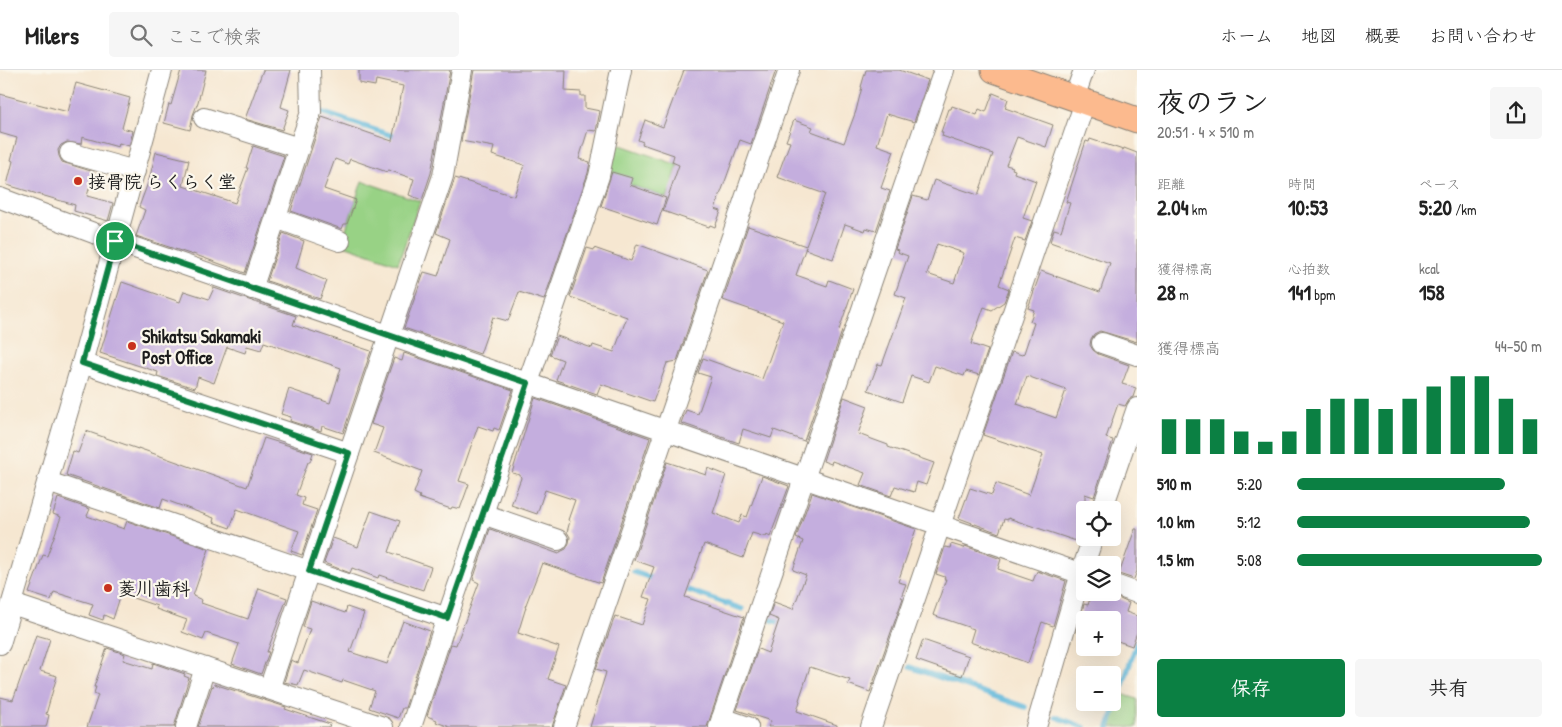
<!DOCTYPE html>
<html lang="ja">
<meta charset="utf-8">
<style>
body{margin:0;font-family:"Patrick Hand","Klee One",sans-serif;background:#f6f6f6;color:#222;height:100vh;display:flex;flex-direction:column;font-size:19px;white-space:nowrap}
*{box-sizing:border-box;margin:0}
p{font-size:16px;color:#767676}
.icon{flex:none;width:28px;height:28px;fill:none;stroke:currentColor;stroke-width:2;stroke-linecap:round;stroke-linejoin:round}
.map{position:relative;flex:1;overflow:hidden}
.side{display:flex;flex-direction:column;background:#fff;width:425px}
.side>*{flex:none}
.tools{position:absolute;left:1076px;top:431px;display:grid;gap:10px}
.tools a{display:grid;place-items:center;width:45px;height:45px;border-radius:5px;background:#fff;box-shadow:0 5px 20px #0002;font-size:25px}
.pin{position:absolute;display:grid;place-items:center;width:42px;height:42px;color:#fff;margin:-21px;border:2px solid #fff;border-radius:50%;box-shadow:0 1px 5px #0007}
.round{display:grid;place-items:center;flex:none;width:52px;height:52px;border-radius:5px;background:#f6f6f6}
.overview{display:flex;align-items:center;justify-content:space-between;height:85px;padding:0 20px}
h1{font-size:28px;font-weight:800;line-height:38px}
.stats{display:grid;grid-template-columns:repeat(3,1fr);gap:8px;height:85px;padding:5px 20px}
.stats div{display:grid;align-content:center}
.stats b{font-size:21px;font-weight:800}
.stats small{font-size:14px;font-weight:400}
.stats p{font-size:14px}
.chart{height:140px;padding:10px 20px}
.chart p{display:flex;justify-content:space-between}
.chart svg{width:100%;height:90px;margin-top:5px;stroke:#0b8043;stroke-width:6}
.button{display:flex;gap:10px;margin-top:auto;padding:10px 20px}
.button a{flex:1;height:58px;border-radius:5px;background:#0b8043;color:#fff;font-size:20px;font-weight:800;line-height:58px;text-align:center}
.button a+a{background:#f6f6f6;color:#222}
ul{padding:0 20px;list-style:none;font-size:16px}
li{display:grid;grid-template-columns:80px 60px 1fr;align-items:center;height:38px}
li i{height:12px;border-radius:6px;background:#0b8043}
header{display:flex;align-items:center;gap:30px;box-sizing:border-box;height:70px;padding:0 25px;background:#fff;border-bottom:1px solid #e0e0e0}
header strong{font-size:24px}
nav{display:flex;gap:28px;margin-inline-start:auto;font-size:18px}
.search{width:350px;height:45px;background:#f6f6f6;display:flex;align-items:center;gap:12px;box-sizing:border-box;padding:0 18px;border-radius:5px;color:#767676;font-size:19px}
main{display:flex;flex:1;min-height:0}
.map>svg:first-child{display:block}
.green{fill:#98d285;stroke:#5a7750}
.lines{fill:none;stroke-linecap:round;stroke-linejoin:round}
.stream{stroke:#5cb6da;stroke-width:5.5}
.building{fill:#c4aede;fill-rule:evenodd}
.minor-casing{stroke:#898276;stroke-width:22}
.major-casing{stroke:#898276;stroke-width:27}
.minor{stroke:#fff;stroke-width:20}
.major{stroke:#fcba8e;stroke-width:25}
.route-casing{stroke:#fff;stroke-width:10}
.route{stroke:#0b8043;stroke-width:6}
.poi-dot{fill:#c8321e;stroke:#fbf7ec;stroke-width:2}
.labels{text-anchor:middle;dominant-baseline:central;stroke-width:4.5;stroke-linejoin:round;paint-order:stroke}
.poi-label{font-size:18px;font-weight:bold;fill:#1c1c1c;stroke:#fbf7ec;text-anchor:start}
</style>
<header>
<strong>Milers</strong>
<div class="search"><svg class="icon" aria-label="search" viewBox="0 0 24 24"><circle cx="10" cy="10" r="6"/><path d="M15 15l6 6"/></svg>ここで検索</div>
<nav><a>ホーム</a><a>地図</a><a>概要</a><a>お問い合わせ</a></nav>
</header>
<main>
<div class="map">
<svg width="1137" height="657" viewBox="0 0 1137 657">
<rect width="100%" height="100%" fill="#fbf7ec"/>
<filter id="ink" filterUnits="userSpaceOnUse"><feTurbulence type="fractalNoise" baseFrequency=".02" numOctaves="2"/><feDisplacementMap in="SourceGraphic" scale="10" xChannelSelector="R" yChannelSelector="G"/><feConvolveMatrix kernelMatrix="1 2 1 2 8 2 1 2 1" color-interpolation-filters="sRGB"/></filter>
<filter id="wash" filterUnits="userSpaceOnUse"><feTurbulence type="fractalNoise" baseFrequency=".0096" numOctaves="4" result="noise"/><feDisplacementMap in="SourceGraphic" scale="20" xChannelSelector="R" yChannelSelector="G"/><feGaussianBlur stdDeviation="1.12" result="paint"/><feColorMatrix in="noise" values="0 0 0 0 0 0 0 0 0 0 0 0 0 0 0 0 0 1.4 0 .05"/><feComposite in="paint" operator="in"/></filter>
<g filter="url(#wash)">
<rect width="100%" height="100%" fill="#f6e7d1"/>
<g class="green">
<path d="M612 72 678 95 667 128 605 106Z"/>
<path d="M362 111 420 131 398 194 341 174Z"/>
<path d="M1122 624 1137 629V657H1111Z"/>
</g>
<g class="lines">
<g class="stream">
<path d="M321 42 399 68"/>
<path d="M634 502 657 510"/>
<path d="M682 518 742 539"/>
<path d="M772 550 785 554"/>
<path d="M910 597 1025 637"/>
<path d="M1056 647 1084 657"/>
<path d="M1109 657 1137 572"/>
</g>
</g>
<g id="blocks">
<g class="building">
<path d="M181 0H206L198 32 193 45 190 60 164 53 169 34 171 35Z"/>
<path d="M263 0H291L281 37 289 40 282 60 245 49Z"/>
<path d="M359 0H450L431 103 422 130 409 125 414 109 388 100 387 102 350 89 348 94 335 89 324 119 356 130 347 154H344L342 159 291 141 322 47 392 71 403 16 376 10 375 16 359 13Z"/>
<path d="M474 0H566L565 21 581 22V26H585V38L600 41 596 61 588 60 579 89 590 92 588 103 544 230 519 222 508 251 493 247 480 284 404 258 424 202 438 206 450 169 436 163 455 108 514 126 524 95 492 85 494 77 461 71Z"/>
<path d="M684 0H776L751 74 740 70 715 139 721 141 715 157 710 155 709 157 663 141 679 95 672 92 674 85 642 74 643 72 638 70 645 50 663 57Z"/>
<path d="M866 0H899L928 10 914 52 887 44 877 75 894 81 881 118 890 121 876 161 866 158 865 161 845 154 833 189 805 179 806 177 796 205 827 216 829 210 853 219 839 260 842 261 804 371 774 360 771 368 743 359 739 373 681 353 686 340 698 344 711 307 698 303 703 288 762 309 783 251 723 230 748 156 806 176 825 124 777 107 790 72 786 71 794 50 813 57 811 61 844 73 856 41 862 17H861Z"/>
<path d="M76 13 130 28 122 58 133 61 129 76 119 73 118 77 82 67 81 74 67 72 61 75 58 80 59 86 62 92 94 102 87 126 113 133 108 151 74 141 75 135 7 115 13 91 11 90 17 68 0 63V24L68 42Z"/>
<path d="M993 23 1008 29 1005 38 1053 55 1046 77 1017 67 1006 95 1013 97 1012 99 1015 100 1014 103 1036 111 1023 148 1032 151 1025 171 1015 168 999 215 1009 219 1004 232 992 240 984 237 971 274 988 280 979 305 966 301 964 306 935 296 929 312 911 306 902 332 868 320 878 294 882 295 906 228 895 224 908 186 897 182 898 180 895 179 913 126 927 130 934 110 978 125 993 84 942 66 943 62H941L949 39H951L952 36 977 45 979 39 986 42ZM937 174 964 183 954 213 927 204Z"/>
<path d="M1090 69 1123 80 1124 78 1137 83V272L1100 261 1094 264 1091 269 1090 275 1093 280 1098 284 1129 295 1122 314 1136 318 1133 327 1129 329 1125 336 1118 334 1106 368 1113 370 1094 427 1085 424V459L1079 472 1008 448V450L1004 449 999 463 959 448 970 418 992 425 996 413 1029 425 1043 385 983 365 1012 282 1022 285 1024 283 1034 253 1030 251 1034 240 1028 238 1041 201 1100 222 1110 193 1050 172 1054 159 1061 161 1070 133 1066 132 1086 71 1089 72ZM1027 306 1066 320 1056 348 1017 334Z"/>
<path d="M253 76 284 86 245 203 193 184V185L136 166 145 140 139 137 149 110 156 82 189 90 183 116 235 133 248 98H246Z"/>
<path d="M612 102 632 108 630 115 666 128 657 155 601 136Z"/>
<path d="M283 163 304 171 296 198 327 211 320 229 267 211Z"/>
<path d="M637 174 708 200 677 291 667 293 653 332 601 314 597 324 556 310 563 290 550 285 557 266 592 278 593 275 614 282 627 247 570 227 587 178 594 180V178L631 191Z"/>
<path d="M122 212 180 232 184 221 209 229 214 218 296 246 293 255 371 281 343 363 322 356 321 361 290 351 291 347 281 344 289 319 330 333 341 298 264 272 261 280 247 276 245 283 227 277 214 313 198 307 195 318 157 306 158 302 100 283Z"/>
<path d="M404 283 513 320 499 360 494 358 493 361 478 356 459 411 469 414 460 439 452 437 451 439 419 428 420 426 414 423 422 401 374 383 383 358 371 354 394 288 402 291Z"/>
<path d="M844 327 868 336 858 364 888 375V377L934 393 926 415 917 412 914 422 895 416 891 426 860 415 865 403 832 391 831 394 823 391Z"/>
<path d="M535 328 650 368 601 513 542 493 525 537H526L518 563 559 577 548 609 566 615 552 657H450L436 652 437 650 427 646 451 574 456 575 479 513 473 510 490 459 559 484 560 482 566 479 569 473 570 467 567 462 570 451 568 450 575 430 545 420 537 444 511 435 521 408 520 405 512 403Z"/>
<path d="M86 361 138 379V378L247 417 264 368 313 383 310 392H308L296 425 304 428 302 435 317 440 302 485 291 481 299 461 237 439 230 458 213 452 214 448 163 429 160 438 66 405 73 381 78 383Z"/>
<path d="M667 392 706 405 708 398 726 405 713 443 739 453 742 445 747 447 762 406 789 416 770 467 767 465 766 467 752 463 743 488 704 474 685 527 744 547 707 657H590L596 637H595L605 606 606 602 596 599 615 546 642 555 651 529 643 527 654 497 634 490Z"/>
<path d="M812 423 916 459 898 512 906 514 901 527 903 528 870 622 848 614 850 610 810 597 799 630 800 631 797 641 837 655V657H768L771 651 737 640 758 579 768 583 779 550 769 546 774 532 793 539 806 505 793 500 803 471 796 468Z"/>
<path d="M58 428 90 439 87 446 124 459 127 451 209 479 193 526 202 530 201 533 248 549 259 518 287 528 267 582H269L261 604 232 594 239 574 206 563 203 570 182 562 187 550 156 539 157 536 121 524 113 549 104 545 103 550 89 545 93 534 54 522 51 530 29 523 43 485 47 486 61 447 53 444Z"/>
<path d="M371 441 400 451 389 482 431 497 423 520 379 505 378 508 352 498 350 503 324 493 333 468 358 477Z"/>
<path d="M1135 459H1137V501L1134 509 1119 504Z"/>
<path d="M951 474 964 478 965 476 1001 489 998 499 1033 511 1037 501 1066 511 1053 556 1042 552 1028 593 970 572 974 559 933 545 946 509H944L945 507 936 504 945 477 950 478Z"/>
<path d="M1092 522H1104L1129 533 1126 542 1137 546V562L1132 576 1112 569V550H1085V565L1076 562 1084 534 1088 535Z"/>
<path d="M311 531 345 543 347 537 364 543 350 582 387 594 403 551 430 561 405 638H402L398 648 369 638 375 621 343 610 342 613 304 600 298 615 284 612 291 590 298 593 310 559 303 557Z"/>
<path d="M36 565 50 569 40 601 57 606 46 644 49 645 46 657H0V627L13 630 25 596 26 597Z"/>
<path d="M923 570 969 586 962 606 916 590Z"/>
<path d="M107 578 125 584 123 590 152 599 153 593 185 604 184 606 189 608 174 657H87L98 625 94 623 96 617H94Z"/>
<path d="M214 614 286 637 285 639 330 654 329 657H198L212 616 213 617Z"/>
</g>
</g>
</g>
<g filter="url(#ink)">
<use href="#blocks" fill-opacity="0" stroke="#898276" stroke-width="1"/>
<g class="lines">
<g class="minor-casing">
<g id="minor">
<path d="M1074 28 1084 0"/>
<path d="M204 48 299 78"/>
<path d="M70 83 135 101"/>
<path d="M0 128 115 171 1085 505"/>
<path d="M276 148 340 171"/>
<path d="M252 219 311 42 310 0"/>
<path d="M1102 273 1137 285"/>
<path d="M82 293 349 383"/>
<path d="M48 412 447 548"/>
<path d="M1102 440 1137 338"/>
<path d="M483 444 558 470"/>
<path d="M1112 514 1137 523"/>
<path d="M12 534 383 657"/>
<path d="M0 574 82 293 162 0"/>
<path d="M269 619 443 106 462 0"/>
<path d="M722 648 748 657"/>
<path d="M186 657 205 598"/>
<path d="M411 657 447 548 599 106 621 0"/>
<path d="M564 657 789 0"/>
<path d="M719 657 944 0"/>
<path d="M871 657 1085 32"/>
<path d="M1036 657 1081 503 1093 468"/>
</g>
</g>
<g class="major-casing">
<path id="major" d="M994 0 1137 50"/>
</g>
<use href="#minor" class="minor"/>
<use href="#major" class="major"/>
</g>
</g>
<g class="lines" filter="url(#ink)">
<g class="route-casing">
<path id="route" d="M115 171 528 313 447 548 309 501 349 383 82 293Z"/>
</g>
<use href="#route" class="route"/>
</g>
<g class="poi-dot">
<circle cx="78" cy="111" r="5"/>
<circle cx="132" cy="276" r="5"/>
<circle cx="108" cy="518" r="5"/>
</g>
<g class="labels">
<g class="poi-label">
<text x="88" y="111">接骨院 らくらく堂</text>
<text x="142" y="266">Shikatsu Sakamaki<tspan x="142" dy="21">Post Office</tspan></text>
<text x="118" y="518">菱川歯科</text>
</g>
</g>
</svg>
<div class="tools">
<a><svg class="icon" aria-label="locate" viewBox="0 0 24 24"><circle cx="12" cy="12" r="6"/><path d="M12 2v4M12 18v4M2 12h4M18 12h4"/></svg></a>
<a><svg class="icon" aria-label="layers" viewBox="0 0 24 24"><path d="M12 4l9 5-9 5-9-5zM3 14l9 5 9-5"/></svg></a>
<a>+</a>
<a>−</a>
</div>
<div class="pin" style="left:115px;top:171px;background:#1e9e55"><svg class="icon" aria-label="arrive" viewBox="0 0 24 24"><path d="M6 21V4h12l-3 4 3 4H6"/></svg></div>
</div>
<section class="side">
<div class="overview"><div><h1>夜のラン</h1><p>20:51 · 4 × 510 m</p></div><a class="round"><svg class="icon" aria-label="share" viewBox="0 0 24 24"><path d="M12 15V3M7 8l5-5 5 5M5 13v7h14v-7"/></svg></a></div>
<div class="stats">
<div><p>距離</p><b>2.04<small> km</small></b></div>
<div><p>時間</p><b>10:53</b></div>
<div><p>ペース</p><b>5:20<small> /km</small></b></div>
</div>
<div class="stats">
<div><p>獲得標高</p><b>28<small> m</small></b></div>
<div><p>心拍数</p><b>141<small> bpm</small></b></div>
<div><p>kcal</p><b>158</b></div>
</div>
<div class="chart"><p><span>獲得標高</span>44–50 m</p>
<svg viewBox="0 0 160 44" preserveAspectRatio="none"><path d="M5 44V27M15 44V27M25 44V27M35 44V33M45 44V38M55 44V33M65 44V22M75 44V17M85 44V17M95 44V22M105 44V17M115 44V11M125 44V6M135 44V6M145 44V17M155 44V27"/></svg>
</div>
<ul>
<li><b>510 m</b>5:20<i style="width:85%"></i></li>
<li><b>1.0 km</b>5:12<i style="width:95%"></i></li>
<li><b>1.5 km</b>5:08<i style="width:100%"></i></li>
</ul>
<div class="button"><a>保存</a><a>共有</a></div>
</section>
</main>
